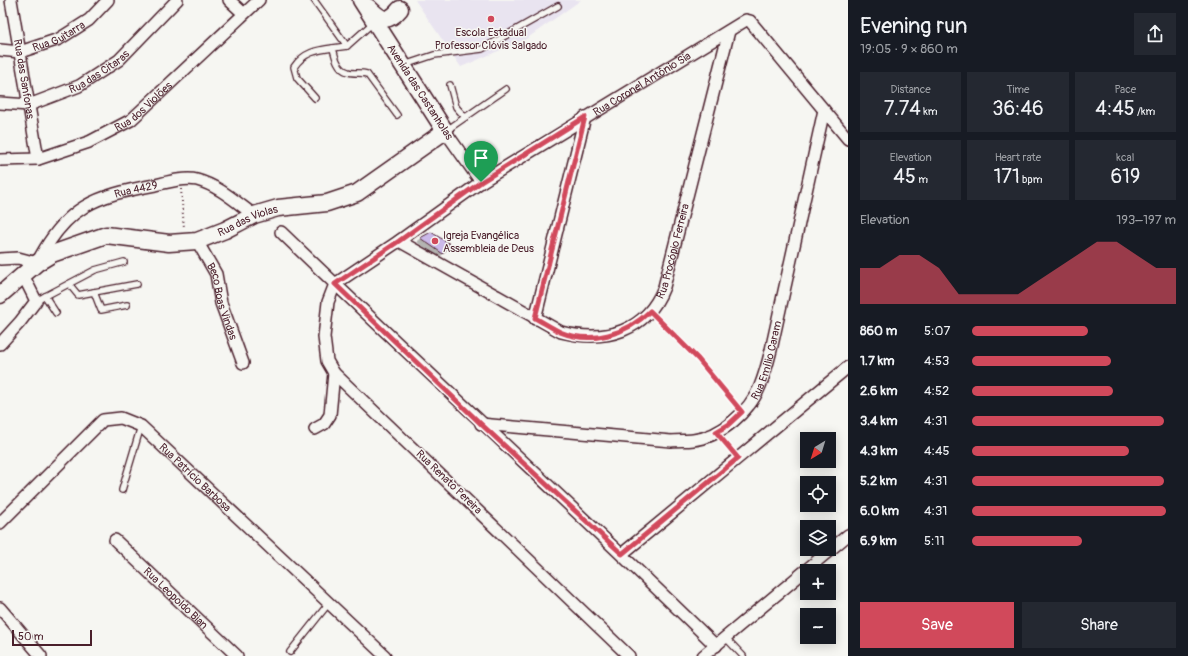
<!DOCTYPE html>
<meta charset="utf-8">
<style>
body{margin:0;font-family:Pangolin,sans-serif;background:#242831;color:#f1f3f6;height:100vh;display:flex;flex-direction:column;font-size:15px;white-space:nowrap}
*{box-sizing:border-box;margin:0}
p{font-size:13px;color:#9ea1a6}
.icon{flex:none;width:22px;height:22px;fill:none;stroke:currentColor;stroke-width:2;stroke-linecap:round;stroke-linejoin:round}
.map{position:relative;flex:1;overflow:hidden}
.panel{display:flex;flex-direction:column;background:#171b24;width:340px}
.panel>*{flex:none}
.needle{width:26px;rotate:218deg}
.controls{position:absolute;left:800px;top:432px;display:grid;gap:8px}
.controls a{display:grid;place-items:center;width:36px;height:36px;border-radius:0px;background:#171b24;box-shadow:0 2px 10px #0003;font-size:20px}
.scale{position:absolute;left:12px;bottom:10px;width:80px;box-sizing:border-box;padding-left:4px;border:2px solid #4a1f2b;border-top:0;font-size:11px;line-height:14px;white-space:nowrap;color:#4a1f2b;-webkit-text-stroke:3px #f6f6f2;paint-order:stroke}
.pin{position:absolute;display:grid;place-items:center;width:34px;height:34px;color:#fff;margin:-41px -17px;border-radius:50% 50% 50% 0;rotate:-45deg;box-shadow:0 0 4px #0007}
.pin .icon{rotate:45deg}
.round{display:grid;place-items:center;flex:none;width:42px;height:42px;border-radius:0px;background:#242831}
.headline{display:flex;align-items:center;justify-content:space-between;height:68px;padding:0 12px}
h1{font-size:22px;font-weight:600;line-height:30px}
.metrics{display:grid;grid-template-columns:repeat(3,1fr);gap:6px;height:68px;padding:4px 12px}
.metrics div{display:grid;align-content:center;border-radius:0px;background:#242831;text-align:center}
.metrics b{font-size:20px;font-weight:600}
.metrics small{font-size:11px;font-weight:400}
.metrics p{font-size:11px}
.chart{height:112px;padding:8px 12px}
.chart p{display:flex;justify-content:space-between}
.chart svg{width:100%;height:72px;margin-top:4px;fill:#d1495b;opacity:.7}
.primary-button{display:flex;gap:8px;margin-top:auto;padding:8px 12px}
.primary-button a{flex:1;height:46px;border-radius:0px;background:#d1495b;color:#fff;font-size:16px;font-weight:600;line-height:46px;text-align:center}
.primary-button a+a{background:#242831;color:#f1f3f6}
ul{padding:0 12px;list-style:none;font-size:13px}
li{display:grid;grid-template-columns:64px 48px 1fr;align-items:center;height:30px}
li i{height:10px;border-radius:5px;background:#d1495b}
main{display:flex;flex:1;min-height:0}
.map>svg:first-child{display:block}
.built{fill:#e9e4f0}
.building{fill:#cbb9ea;stroke:#4a1f2b;filter:url(#shadow)}
.lines{fill:none;stroke-linecap:round;stroke-linejoin:round}
.lane-casing{stroke:#4a1f2b;stroke-width:8}
.street-casing{stroke:#4a1f2b;stroke-width:14}
.secondary-casing{stroke:#4a1f2b;stroke-width:19}
.path{stroke:#4a1f2b;stroke-width:2;stroke-dasharray:1 3;stroke-linecap:butt}
.lane{stroke:#f6f6f2;stroke-width:5.5}
.street{stroke:#f6f6f2;stroke-width:11}
.secondary{stroke:#f6f6f2;stroke-width:16}
.route-casing{stroke:#fff;stroke-width:8}
.route{stroke:#d1495b;stroke-width:5}
.poi-dot{fill:#d1495b;stroke:#f6f6f2;stroke-width:1.5}
.labels{text-anchor:middle;dominant-baseline:central;stroke-width:3;stroke-linejoin:round;paint-order:stroke}
.poi-label{font-size:11px;fill:#4a1f2b;stroke:#f6f6f2}
.street-label{font-size:11px;fill:#4a1f2b;stroke:#f6f6f2}
</style>
<main>
<div class="map">
<svg width="848" height="656" viewBox="0 0 848 656">
<defs>
<filter id="shadow"><feDropShadow dx="-3.5" dy="3.5" stdDeviation="0" flood-color="#0004"/></filter>
</defs>
<rect width="100%" height="100%" fill="#f6f6f2"/>
<filter id="ink" filterUnits="userSpaceOnUse"><feTurbulence type="fractalNoise" baseFrequency=".025" numOctaves="2"/><feDisplacementMap in="SourceGraphic" scale="8" xChannelSelector="R" yChannelSelector="G"/><feConvolveMatrix kernelMatrix="1 2 1 2 8 2 1 2 1" color-interpolation-filters="sRGB"/></filter>
<g filter="url(#ink)">
<path class="built" d="M415 0H581L526 39 461 67Z"/>
<path class="building" d="M431 232 450 244 443 254 420 238Z"/>
<g class="lines">
<g class="lane-casing">
<g id="lane">
<path d="M314 0 347 46"/>
<path d="M374 22 347 46 333 48C335 57 338 69 348 72 354 74 361 72 367 74L397 115"/>
<path d="M404 65 434 55 482 49 558 6"/>
<path d="M450 85 456 107 465 117"/>
<path d="M315 98 297 78 294 67C304 52 317 50 333 48"/>
<path d="M447 130 506 89"/>
<path d="M69 284 78 295 137 284"/>
<path d="M94 292 101 310 127 305"/>
<path d="M45 296 56 313"/>
<path d="M36 301 95 270 124 262"/>
<path d="M122 490 141 426"/>
<path d="M726 638 743 656"/>
<path d="M290 652 329 603"/>
</g>
</g>
<g class="street-casing">
<g id="street">
<path id="s1" d="M11 0 38 159"/>
<path d="M229 0 243 13"/>
<path id="s2" d="M0 50 20 52 59 39 89 20 108 0"/>
<path id="s3" d="M0 103 29 105 79 86 119 60 177 0"/>
<path d="M445 131 481 182"/>
<path id="s4" d="M0 160 38 159 89 142 131 120 259 0"/>
<path d="M281 232C425 371 573 506 716 646"/>
<path id="s5" d="M197 241 216 274 221 303 243 363"/>
<path id="s6" d="M399 241 561 332C606 343 646 332 664 287L729 31"/>
<path id="s7" d="M0 259 18 258 37 263C66 206 95 196 155 185 168 182 185 177 197 180 219 186 236 202 254 215"/>
<path d="M535 319 585 117"/>
<path d="M0 344 20 322 36 301 23 275"/>
<path id="s8" d="M481 424 671 441C678 440 686 441 693 440 721 437 750 411 760 386 765 374 768 362 771 350L824 110"/>
<path d="M315 429 324 424 330 415 334 373"/>
<path id="s9" d="M0 523 103 420 121 418 141 426 385 656"/>
<path id="s10" d="M115 540 237 656"/>
<path d="M622 554 848 367"/>
<path d="M0 608 41 656"/>
<path id="s11" d="M629 656 334 373 327 361 324 337 328 302 335 284 399 241 481 182 746 20 750 21 848 139"/>
<path d="M703 656 848 535"/>
</g>
</g>
<g class="secondary-casing">
<g id="secondary">
<path d="M368 7C380 19 387 25 400 9"/>
<path id="s12" d="M0 295 37 263 52 254 106 235 169 243 197 241 225 230 254 215 278 208 327 203 357 193 445 131 361 0"/>
</g>
</g>
<g class="path">
<path d="M181 189 184 228"/>
<path d="M657 318 698 359 736 405"/>
<path d="M723 441 732 451"/>
</g>
<use href="#lane" class="lane"/>
<use href="#street" class="street"/>
<use href="#secondary" class="secondary"/>
</g>
</g>
<g class="lines" filter="url(#ink)">
<g class="route-casing">
<path id="route" d="M585 117 535 318C544 323 552 328 560 332 592 345 627 334 650 311L698 359 742 412 728 425 716 432 738 458 622 554 481 424 335 284 399 241 481 182Z"/>
</g>
<use href="#route" class="route"/>
</g>
<g class="poi-dot">
<circle cx="491" cy="19" r="4"/>
<circle cx="435" cy="241" r="4"/>
</g>
<g class="labels">
<g class="poi-label">
<text x="491" y="32">Escola Estadual<tspan x="491" dy="13">Professor Clóvis Salgado</tspan></text>
<text x="443" y="235" text-anchor="start">Igreja Evangélica<tspan x="443" dy="13">Assembleia de Deus</tspan></text>
</g>
<g class="street-label">
<text stroke="none"><textPath href="#s2" startOffset="62">Rua Guitarra</textPath></text>
<text stroke="none"><textPath href="#s3" startOffset="107">Rua das Citaras</textPath></text>
<text stroke="none"><textPath href="#s1" startOffset="80">Rua das Sanfonas</textPath></text>
<text stroke="none"><textPath href="#s11" startOffset="868">Rua Coronel Antônio Sia</textPath></text>
<text transform="translate(420 92) rotate(57)">Avenida das Castanholas</text>
<text stroke="none"><textPath href="#s4" startOffset="157">Rua dos Violões</textPath></text>
<text stroke="none"><textPath href="#s7" startOffset="167">Rua 4429</textPath></text>
<text stroke="none"><textPath href="#s12" startOffset="270">Rua das Violas</textPath></text>
<text stroke="none"><textPath href="#s6" startOffset="347">Rua Procópio Ferreira</textPath></text>
<text stroke="none"><textPath href="#s5" startOffset="66">Beco Boas Vindas</textPath></text>
<text stroke="none"><textPath href="#s8" startOffset="329">Rua Emílio Caram</textPath></text>
<text stroke="none"><textPath href="#s9" startOffset="260">Rua Patrício Barbosa</textPath></text>
<text transform="translate(449 482) rotate(44)">Rua Renato Pereira</text>
<text stroke="none"><textPath href="#s10" startOffset="84">Rua Leopoldo Bian</textPath></text>
</g>
</g>
</svg>
<div class="controls">
<a><svg class="needle" viewBox="-14 -14 28 28"><path d="M0-13l5 13h-10z" fill="#e53935"/><path d="M0 13l5-13h-10z" fill="#9ea1a6"/></svg></a>
<a><svg class="icon" aria-label="locate" viewBox="0 0 24 24"><circle cx="12" cy="12" r="6"/><path d="M12 2v4M12 18v4M2 12h4M18 12h4"/></svg></a>
<a><svg class="icon" aria-label="layers" viewBox="0 0 24 24"><path d="M12 4l9 5-9 5-9-5zM3 14l9 5 9-5"/></svg></a>
<a>+</a>
<a>−</a>
</div>
<div class="scale">50 m</div>
<div class="pin" style="left:481px;top:182px;background:#1e9e55"><svg class="icon" aria-label="arrive" viewBox="0 0 24 24"><path d="M6 21V4h12l-3 4 3 4H6"/></svg></div>
</div>
<section class="panel">
<div class="headline"><div><h1>Evening run</h1><p>19:05 · 9 × 860 m</p></div><a class="round"><svg class="icon" aria-label="share" viewBox="0 0 24 24"><path d="M12 15V3M7 8l5-5 5 5M5 13v7h14v-7"/></svg></a></div>
<div class="metrics">
<div><p>Distance</p><b>7.74<small> km</small></b></div>
<div><p>Time</p><b>36:46</b></div>
<div><p>Pace</p><b>4:45<small> /km</small></b></div>
</div>
<div class="metrics">
<div><p>Elevation</p><b>45<small> m</small></b></div>
<div><p>Heart rate</p><b>171<small> bpm</small></b></div>
<div><p>kcal</p><b>619</b></div>
</div>
<div class="chart"><p><span>Elevation</span>193–197 m</p>
<svg viewBox="0 0 160 44" preserveAspectRatio="none"><path d="M0 44V22L10 22L20 14L30 14L40 22L50 38L60 38L70 38L80 38L90 30L100 22L110 14L120 6L130 6L140 14L150 22L160 22V44z"/></svg>
</div>
<ul>
<li><b>860 m</b>5:07<i style="width:57%"></i></li>
<li><b>1.7 km</b>4:53<i style="width:68%"></i></li>
<li><b>2.6 km</b>4:52<i style="width:69%"></i></li>
<li><b>3.4 km</b>4:31<i style="width:94%"></i></li>
<li><b>4.3 km</b>4:45<i style="width:77%"></i></li>
<li><b>5.2 km</b>4:31<i style="width:94%"></i></li>
<li><b>6.0 km</b>4:31<i style="width:95%"></i></li>
<li><b>6.9 km</b>5:11<i style="width:54%"></i></li>
</ul>
<div class="primary-button"><a>Save</a><a>Share</a></div>
</section>
</main>
